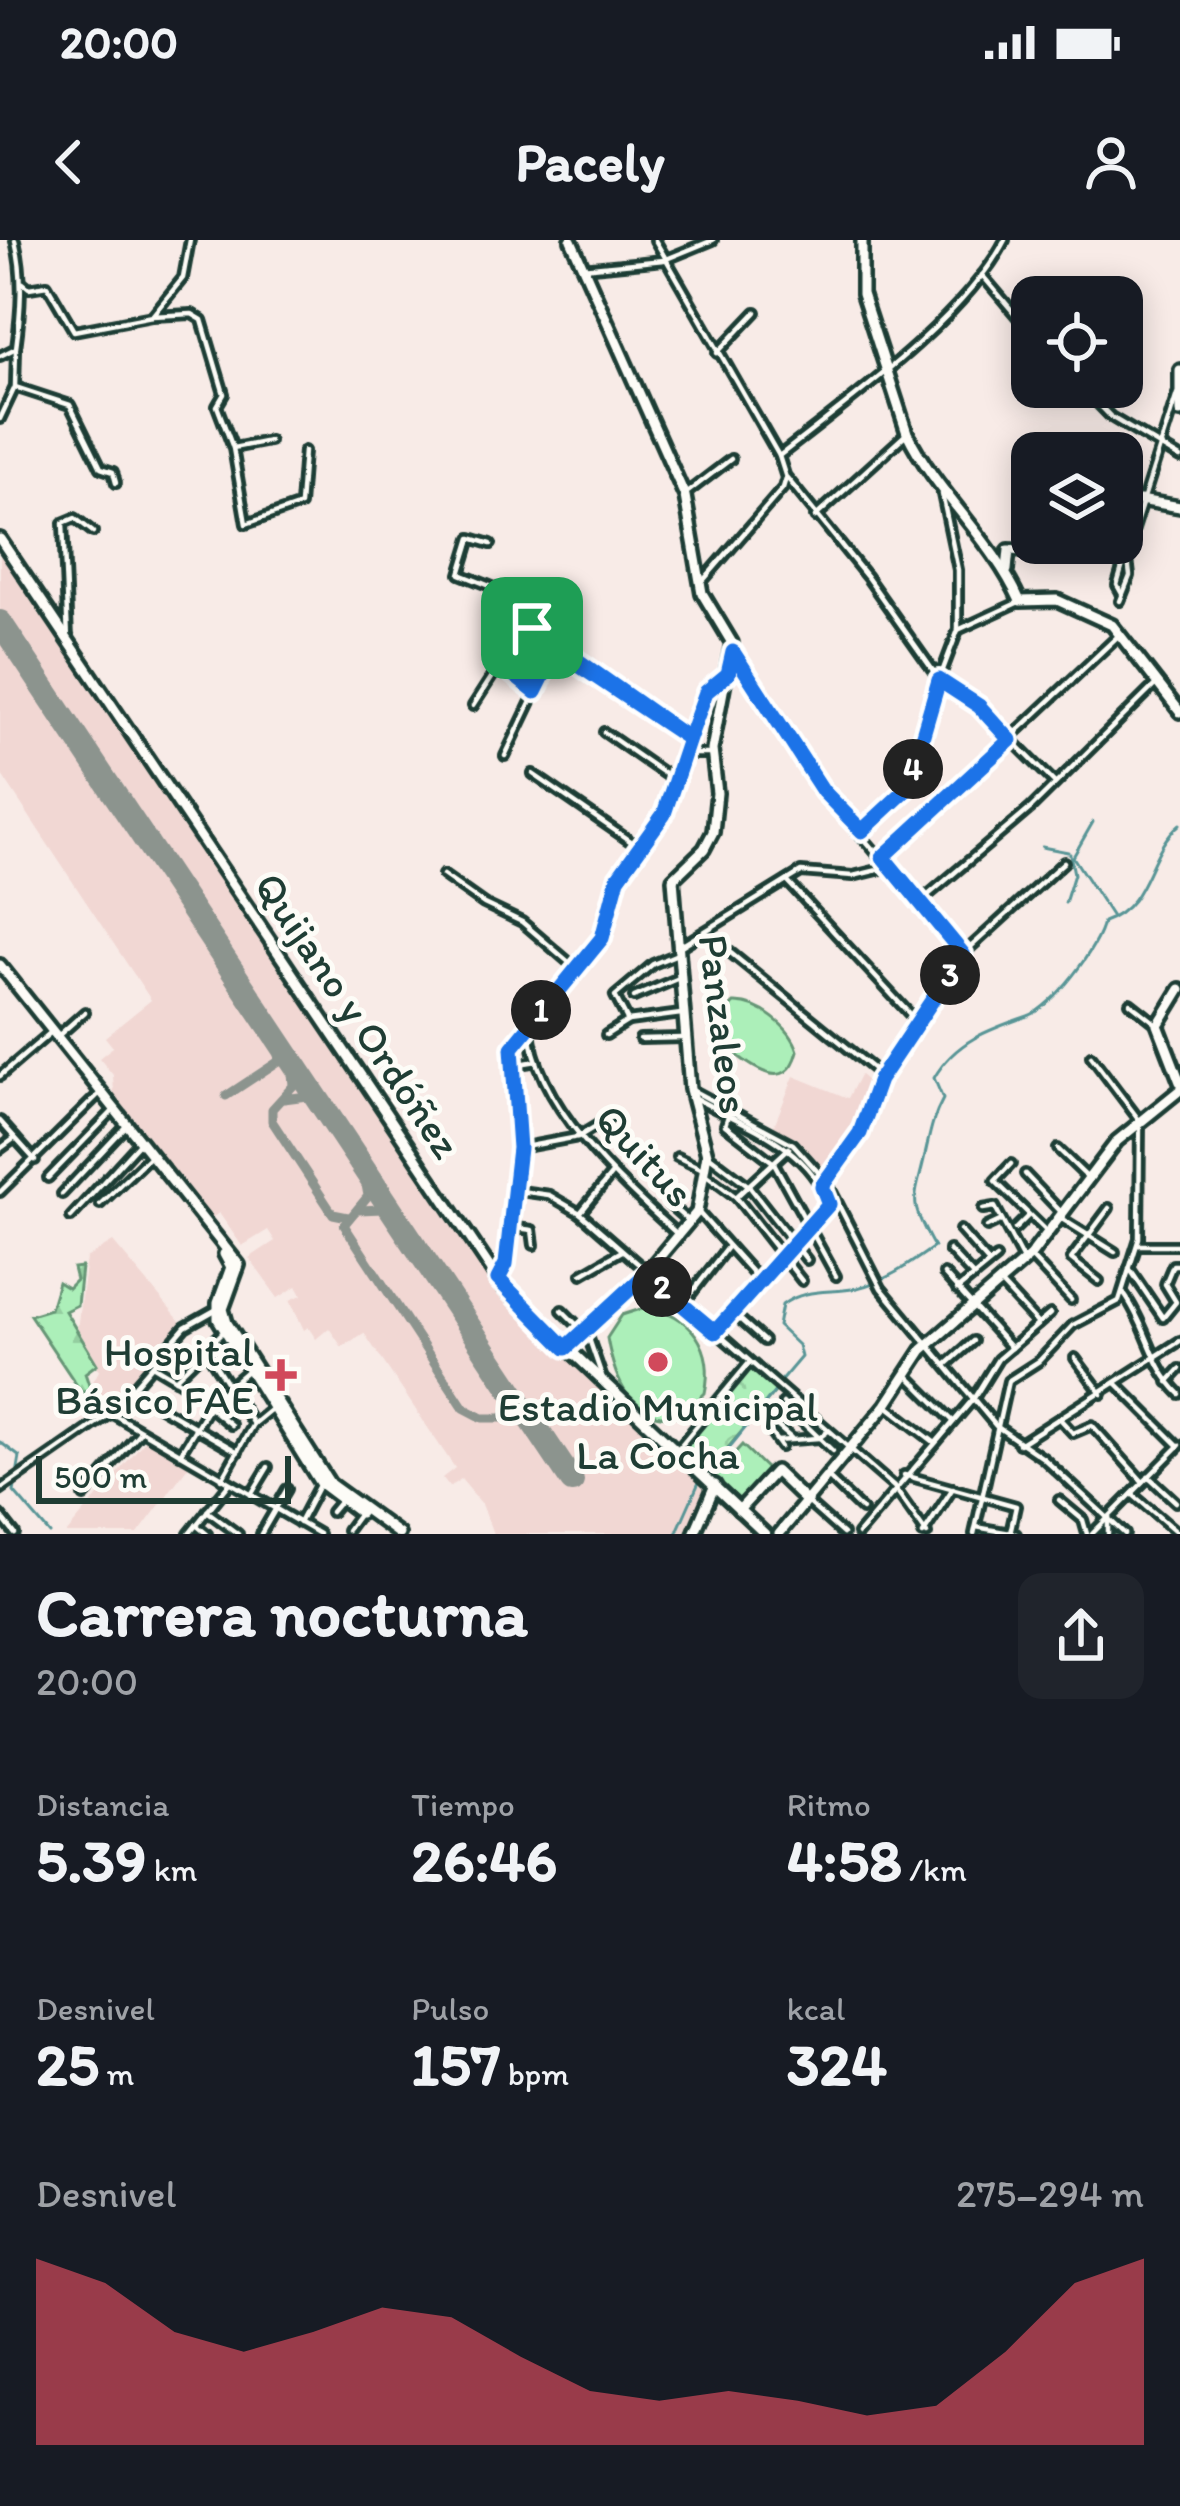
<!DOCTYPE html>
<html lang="es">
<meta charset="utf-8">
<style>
body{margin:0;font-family:Itim,sans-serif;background:#20242c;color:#f1f3f6;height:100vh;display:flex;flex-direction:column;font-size:45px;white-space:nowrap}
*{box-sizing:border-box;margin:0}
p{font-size:39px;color:#9ea1a6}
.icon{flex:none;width:66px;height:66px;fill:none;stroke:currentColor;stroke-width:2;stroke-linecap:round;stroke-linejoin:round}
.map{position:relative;height:1294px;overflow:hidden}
.sheet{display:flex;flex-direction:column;background:#171b24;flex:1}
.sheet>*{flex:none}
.buttons{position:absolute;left:1011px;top:36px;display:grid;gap:24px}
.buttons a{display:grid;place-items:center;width:132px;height:132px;border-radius:24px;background:#171b24;box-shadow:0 6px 30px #0003;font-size:60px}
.scale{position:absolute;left:36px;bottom:30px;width:255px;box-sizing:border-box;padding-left:12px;border:6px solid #1f3d34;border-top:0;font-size:33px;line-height:42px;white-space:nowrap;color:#1f3d34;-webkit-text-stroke:9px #fdfcf7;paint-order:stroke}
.pin{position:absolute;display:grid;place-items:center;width:102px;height:102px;color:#fff;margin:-51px;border-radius:24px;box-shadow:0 6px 18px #0006}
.km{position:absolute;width:60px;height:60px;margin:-30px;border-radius:50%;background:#222;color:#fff;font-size:33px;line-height:60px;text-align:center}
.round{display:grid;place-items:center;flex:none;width:126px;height:126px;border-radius:24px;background:#20242c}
.head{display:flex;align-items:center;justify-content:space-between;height:204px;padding:0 36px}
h1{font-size:66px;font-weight:800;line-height:90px}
.metrics{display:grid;grid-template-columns:repeat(3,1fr);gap:18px;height:204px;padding:12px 36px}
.metrics div{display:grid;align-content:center}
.metrics b{font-size:60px;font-weight:800}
.metrics small{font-size:33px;font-weight:400}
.metrics p{font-size:33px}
.chart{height:336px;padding:24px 36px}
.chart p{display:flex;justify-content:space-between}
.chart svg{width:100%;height:216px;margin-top:12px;fill:#d1495b;opacity:.7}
.status{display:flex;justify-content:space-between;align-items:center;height:84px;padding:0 60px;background:#171b24;direction:ltr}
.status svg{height:33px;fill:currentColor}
header{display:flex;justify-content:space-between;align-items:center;height:156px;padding:0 36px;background:#171b24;font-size:54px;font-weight:800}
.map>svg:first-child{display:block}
.built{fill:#f1d7d3}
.grass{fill:#acefb9;stroke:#669676;stroke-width:3}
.forest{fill:url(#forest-firs);stroke:#669676;stroke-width:3}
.park{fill:url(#park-crowns);stroke:#669676;stroke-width:3}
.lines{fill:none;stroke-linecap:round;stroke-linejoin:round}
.stream{stroke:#599596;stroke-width:3}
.taxiway{stroke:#8c948e;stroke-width:9}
.runway{stroke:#8c948e;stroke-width:24}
.street-casing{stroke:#1f3d34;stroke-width:14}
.secondary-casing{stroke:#1f3d34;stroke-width:18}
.street{stroke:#fdfcf7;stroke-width:4.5}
.secondary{stroke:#fdfcf7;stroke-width:9}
.route-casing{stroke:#fff;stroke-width:24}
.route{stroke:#1a73e8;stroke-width:15}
.poi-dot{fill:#d1495b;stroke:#fdfcf7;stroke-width:4.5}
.labels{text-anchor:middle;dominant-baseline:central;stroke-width:10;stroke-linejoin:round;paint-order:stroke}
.street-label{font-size:42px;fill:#1f3d34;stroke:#fdfcf7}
.poi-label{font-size:42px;fill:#1f3d34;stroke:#fdfcf7;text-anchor:end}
</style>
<div class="status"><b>20:00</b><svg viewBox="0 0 49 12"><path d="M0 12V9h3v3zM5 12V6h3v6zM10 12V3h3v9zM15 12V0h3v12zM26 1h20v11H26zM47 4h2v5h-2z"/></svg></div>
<header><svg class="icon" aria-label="back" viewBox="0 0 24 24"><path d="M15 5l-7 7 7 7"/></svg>Pacely<svg class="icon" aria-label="person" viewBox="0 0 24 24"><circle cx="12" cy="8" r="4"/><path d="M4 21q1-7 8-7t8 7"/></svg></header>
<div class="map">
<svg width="1180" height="1294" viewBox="0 0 1180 1294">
<defs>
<pattern id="forest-firs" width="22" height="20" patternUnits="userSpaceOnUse" patternTransform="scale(3)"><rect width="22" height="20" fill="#acefb9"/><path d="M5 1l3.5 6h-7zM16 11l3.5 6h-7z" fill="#94cea0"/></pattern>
<pattern id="park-crowns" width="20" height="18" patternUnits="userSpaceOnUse" patternTransform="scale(3)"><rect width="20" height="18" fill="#acefb9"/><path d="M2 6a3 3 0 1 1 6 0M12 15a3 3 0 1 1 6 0" fill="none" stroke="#94cea0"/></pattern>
</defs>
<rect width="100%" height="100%" fill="#f8ebe7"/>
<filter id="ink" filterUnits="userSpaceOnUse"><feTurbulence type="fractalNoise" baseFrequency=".00833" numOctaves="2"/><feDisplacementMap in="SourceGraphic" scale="24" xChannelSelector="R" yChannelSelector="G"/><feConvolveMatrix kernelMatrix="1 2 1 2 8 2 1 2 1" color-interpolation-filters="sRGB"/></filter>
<g filter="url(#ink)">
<g class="built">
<path d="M0 309 505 1059 706 1243 688 1294H493L482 1264 461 1239 449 1247 442 1238 455 1228 364 1093 342 1107 329 1088 316 1099 308 1087 304 1090 290 1060 302 1055 297 1046 278 1058 249 1018 275 1001 268 990 242 1006 219 973 207 981 109 858 114 854 113 835 99 818 113 807 105 797 151 760 0 532Z"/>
<path d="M860 835 872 845 857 894 825 938 773 888 794 836 848 858Z"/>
<path d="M113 1002 185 1087 111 1173 87 1152 99 1131 77 1090 86 1018Z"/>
<path d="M146 1199 190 1224 138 1294H66Z"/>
</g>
<g class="grass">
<path d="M734 763C759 762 791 787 798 811 786 858 747 823 724 805L720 777Z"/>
<path d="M647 1067C691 1074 715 1108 705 1153L682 1175C631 1186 614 1138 607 1098L622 1075Z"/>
<path d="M742 1205 768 1230 738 1263 711 1239Z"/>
</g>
<path class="forest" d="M81 1027 77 1065 65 1071 97 1124 85 1133 90 1148 82 1153 30 1075 50 1069 58 1042 68 1048 76 1040 73 1028Z"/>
<path class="park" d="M753 1124 780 1146 710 1229 684 1205Z"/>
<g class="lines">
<g class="stream">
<path d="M1093 582 1073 617 1112 677"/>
<path d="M1042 607 1068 612"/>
<path d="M1065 663 1074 634 1070 614"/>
<path d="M779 1143 801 1117 798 1105 778 1086 782 1065C806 1047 831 1054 857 1048 887 1041 910 1024 934 1007 908 960 914 964 925 915 930 893 932 879 943 859L934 838C955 801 990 789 1028 776 1052 768 1099 707 1103 682 1151 665 1145 613 1180 584"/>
<path d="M0 1202 20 1217 14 1252 50 1294"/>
<path d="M707 1235 776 1150"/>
<path d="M676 1294 700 1240"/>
</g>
<g class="taxiway">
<path d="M291 818 293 846 272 869V881L333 974 348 977"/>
<path d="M279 821 280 802"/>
<path d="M226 856 279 821"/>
<path d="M284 859 307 856 324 869"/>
<path d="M363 927 368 956 344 985 464 1168 483 1178H502L518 1160"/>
<path d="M359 970 383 969 400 983"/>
</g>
<path class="runway" d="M0 382 572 1241"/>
<g class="street-casing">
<g id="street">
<path d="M190 0 183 38 152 76 192 74 202 80 224 154 217 166 233 208 246 284 300 265 304 211"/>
<path d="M655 0 779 216"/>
<path d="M582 28 664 20 713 0"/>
<path d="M982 35 1032 94"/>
<path d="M23 43 29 48 47 45 74 91 152 76"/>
<path d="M717 113 756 72"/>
<path d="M0 116 16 108C21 71 24 36 15 0"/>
<path d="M15 147 70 165 101 228 113 232 116 243"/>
<path d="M1082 147 1111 177 1180 218"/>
<path d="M0 179 15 147 16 110"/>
<path d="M233 208 269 201"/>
<path d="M787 238 867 337 939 439 978 466 1054 542"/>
<path d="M942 254 958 330V390"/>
<path d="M684 255 731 219"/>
<path d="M815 277 904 196"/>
<path d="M491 304 471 298 460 334 500 350 548 405 690 499"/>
<path d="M701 343 783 248 786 238 779 216C849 161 964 79 1005 0"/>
<path d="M1122 354 1117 345 1124 321"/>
<path d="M1120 361 1130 336 1127 311 1177 154"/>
<path d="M68 399 63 283 75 278 93 292"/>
<path d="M733 412 823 551 963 714"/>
<path d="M500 424 532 388"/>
<path d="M473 466 500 424 535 452"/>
<path d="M604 492 676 542"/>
<path d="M685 514H709"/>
<path d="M505 516 556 409"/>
<path d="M533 534 640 608"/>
<path d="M862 591 907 549 924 480 958 390 1017 363"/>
<path d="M885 616 1117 397"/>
<path d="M443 635 484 664 522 682 578 730"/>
<path d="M787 641 917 782"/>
<path d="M920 662 1031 568 1158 442"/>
<path d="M705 692 882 836"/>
<path d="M681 706 801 632 853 636 890 627"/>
<path d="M680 713 653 724 615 756 628 781 681 774"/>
<path d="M634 757 679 738"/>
<path d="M1130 763 1158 785"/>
<path d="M606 795 628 781"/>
<path d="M58 796 85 772"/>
<path d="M640 799 683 798"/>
<path d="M512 832V808L529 783"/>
<path d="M0 836 50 793"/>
<path d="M690 849 793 904 827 942 881 1048 996 1186 1043 1218 1125 1294"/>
<path d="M693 857C745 886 806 903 829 964"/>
<path d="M730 870 725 885 774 923 836 1036"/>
<path d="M0 881 35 920"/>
<path d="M519 908 578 897 611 877"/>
<path d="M0 909 15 898"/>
<path d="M1058 909 1088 938"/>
<path d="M707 914 749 946 807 1020"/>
<path d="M677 917 705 930"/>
<path d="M1011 924 995 941 1045 990"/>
<path d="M705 934 736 957 802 1041"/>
<path d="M1025 934 1062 973"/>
<path d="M48 938 113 871"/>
<path d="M822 945 859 893 879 840 963 714 1064 622"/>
<path d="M513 950 549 955 580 973 894 1247 927 1294"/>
<path d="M0 952 102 851"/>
<path d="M62 954 125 887"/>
<path d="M736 957 789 908"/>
<path d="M100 964 149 917"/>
<path d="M669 964 686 979"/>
<path d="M983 969 995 967 1022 1018"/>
<path d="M580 973 611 935"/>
<path d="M699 973 759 1040"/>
<path d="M71 977 140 902"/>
<path d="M1062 979 1115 1012"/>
<path d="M509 987 532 990 534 1005"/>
<path d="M987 987 1000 981"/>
<path d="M1015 989 1028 976"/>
<path d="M960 990 989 1023"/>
<path d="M676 993C623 945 533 864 530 787L602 698 618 638 664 574 699 467 710 446 723 437"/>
<path d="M1138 1005H1180"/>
<path d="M949 1010 973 1036"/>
<path d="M1030 1016 1071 1060"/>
<path d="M1129 1028 1163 1078 1176 1062 1165 1044 1173 1025H1180"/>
<path d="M582 1034 622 1011"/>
<path d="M944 1034 1011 1108"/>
<path d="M498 1039 506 1024 519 908 512 832 519 824 537 821"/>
<path d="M1099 1041 1071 1019 1109 968"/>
<path d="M1001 1044 1038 1084"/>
<path d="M957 1050 996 1018"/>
<path d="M1124 1054C1148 1087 1151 1126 1180 1154"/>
<path d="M684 1063 728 1006"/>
<path d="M562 1070 582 1090"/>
<path d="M732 1072 764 1101"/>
<path d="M715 1092 831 962"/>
<path d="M587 1093 603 1139"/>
<path d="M204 1107 253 1184"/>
<path d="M1075 1118 1102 1154"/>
<path d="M946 1125 973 1101"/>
<path d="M154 1126 211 1160"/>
<path d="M906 1134 953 1181"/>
<path d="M175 1139 222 1093"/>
<path d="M1168 1142 1180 1129"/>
<path d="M1117 1144 1179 1206"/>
<path d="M132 1151 238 1212"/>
<path d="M783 1163 833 1211"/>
<path d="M886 1165 934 1202"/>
<path d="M209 1167 231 1185"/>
<path d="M111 1173 319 1294"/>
<path d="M769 1179 791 1198"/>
<path d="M1061 1180 1073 1193 1092 1185 1143 1242"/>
<path d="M769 1190 781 1207"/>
<path d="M777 1201 819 1198 827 1192"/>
<path d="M1019 1204 1180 1101"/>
<path d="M676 1211 749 1123"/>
<path d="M180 1214 212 1161 247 1131"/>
<path d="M904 1235 1016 1266 1010 1293"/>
<path d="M827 1236 862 1270"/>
<path d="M1148 1236 1176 1262"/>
<path d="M222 1239 253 1184 270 1170"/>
<path d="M0 1250 111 1173 185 1087 217 1069"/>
<path d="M1132 1254 1179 1294"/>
<path d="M251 1255 268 1227"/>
<path d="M84 1256 139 1193"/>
<path d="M1059 1260 1083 1280 1087 1294"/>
<path d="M807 1262 843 1294"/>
<path d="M207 1271 238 1294"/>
<path d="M331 1272 341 1260"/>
<path d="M0 1275 15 1294"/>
<path d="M299 1283 318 1247"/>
<path d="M196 1285 207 1294"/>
<path d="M976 1287 1016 1294"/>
<path d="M347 1290 358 1275"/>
<path d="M189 1294 230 1243"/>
<path d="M261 1294 287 1249"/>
<path d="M858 1294 974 1158 998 1119 1050 1074"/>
<path d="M923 1294 953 1248"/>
<path d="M974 1294 1008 1141 1039 1121 1073 1085 1119 1061 1139 998 1140 881 1091 816"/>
<path d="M1092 1294 1180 1205"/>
<path d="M1108 1294V1279"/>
</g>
</g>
<g class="secondary-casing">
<g id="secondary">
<path d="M862 0V54L907 193C937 254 992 299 1020 361L1057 360 1112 385 1180 472"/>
<path d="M1180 130V172"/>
<path d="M1122 264 1140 260 1180 267"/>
<path d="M0 299 503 1047 765 1294"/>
<path d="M1007 330 1009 310 1042 312 1077 303"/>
<path d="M0 725 239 1025 223 1069 227 1083 330 1244 399 1294"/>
<path d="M1180 749 1158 785 1180 842"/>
<path d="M224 1014 231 1027 218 1063V1079L320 1243 360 1273"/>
<path d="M566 1108 646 1033 697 972 707 914 690 849 673 639 704 609 713 592 717 553 712 510 732 403 702 353 685 256 571 0"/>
<path d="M739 1270 775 1231 806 1261"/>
<path d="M694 1294 715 1245"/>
<path d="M779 1294 886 1165 922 1110 1030 1016 1117 901 1180 850"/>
</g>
</g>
<use href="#street" class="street"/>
<use href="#secondary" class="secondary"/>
</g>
</g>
<g class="lines" filter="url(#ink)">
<g class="route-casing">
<path id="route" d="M532 388 689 499 664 574 618 638 602 698 512 808 519 908 506 1024 498 1039 566 1108 646 1034 715 1092 829 964 822 946 860 893 879 840 963 714 883 617 1010 500 979 466 939 440 907 549 862 591 823 551 733 412 728 434 706 452 689 499 556 410 535 452 500 424 532 388"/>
</g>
<use href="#route" class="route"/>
</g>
<g class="poi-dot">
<circle cx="658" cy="1122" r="12"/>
<path d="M275 1117h12v12h12v12h-12v12h-12v-12h-12v-12h12z"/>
</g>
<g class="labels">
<g class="street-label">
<text transform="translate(358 775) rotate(56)">Quijano y Ordóñez</text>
<text transform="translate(724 784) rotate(83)">Panzaleos</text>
<text transform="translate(645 915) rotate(47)">Quitus</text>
</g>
<g class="poi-label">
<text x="254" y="1111">Hospital<tspan x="254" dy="48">Básico FAE</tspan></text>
<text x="658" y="1166" text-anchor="middle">Estadio Municipal<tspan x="658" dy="48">La Cocha</tspan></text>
</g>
</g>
</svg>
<div class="buttons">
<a><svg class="icon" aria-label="locate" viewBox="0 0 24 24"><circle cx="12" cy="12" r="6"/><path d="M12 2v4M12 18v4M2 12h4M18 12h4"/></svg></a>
<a><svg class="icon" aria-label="layers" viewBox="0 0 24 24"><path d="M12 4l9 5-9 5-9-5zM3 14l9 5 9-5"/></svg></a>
</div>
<div class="scale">500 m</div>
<div class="pin" style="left:532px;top:388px;background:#1e9e55"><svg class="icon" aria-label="arrive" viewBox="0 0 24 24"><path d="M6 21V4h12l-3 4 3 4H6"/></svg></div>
<b class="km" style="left:541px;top:770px">1</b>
<b class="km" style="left:662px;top:1047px">2</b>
<b class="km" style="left:950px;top:735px">3</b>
<b class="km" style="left:913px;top:529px">4</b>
</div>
<section class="sheet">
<div class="head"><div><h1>Carrera nocturna</h1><p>20:00</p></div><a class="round"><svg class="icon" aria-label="share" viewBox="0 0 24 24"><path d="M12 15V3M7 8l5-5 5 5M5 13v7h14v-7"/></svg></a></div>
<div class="metrics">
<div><p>Distancia</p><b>5.39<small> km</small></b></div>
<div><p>Tiempo</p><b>26:46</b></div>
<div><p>Ritmo</p><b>4:58<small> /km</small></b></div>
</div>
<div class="metrics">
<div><p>Desnivel</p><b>25<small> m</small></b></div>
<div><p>Pulso</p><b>157<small> bpm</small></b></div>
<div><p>kcal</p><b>324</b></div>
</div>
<div class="chart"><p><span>Desnivel</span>275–294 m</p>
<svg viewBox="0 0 160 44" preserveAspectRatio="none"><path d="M0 44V6L10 11L20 21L30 25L40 21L50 16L60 18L70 26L80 33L90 35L100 33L110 35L120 38L130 36L140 25L150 11L160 6V44z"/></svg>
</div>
</section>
